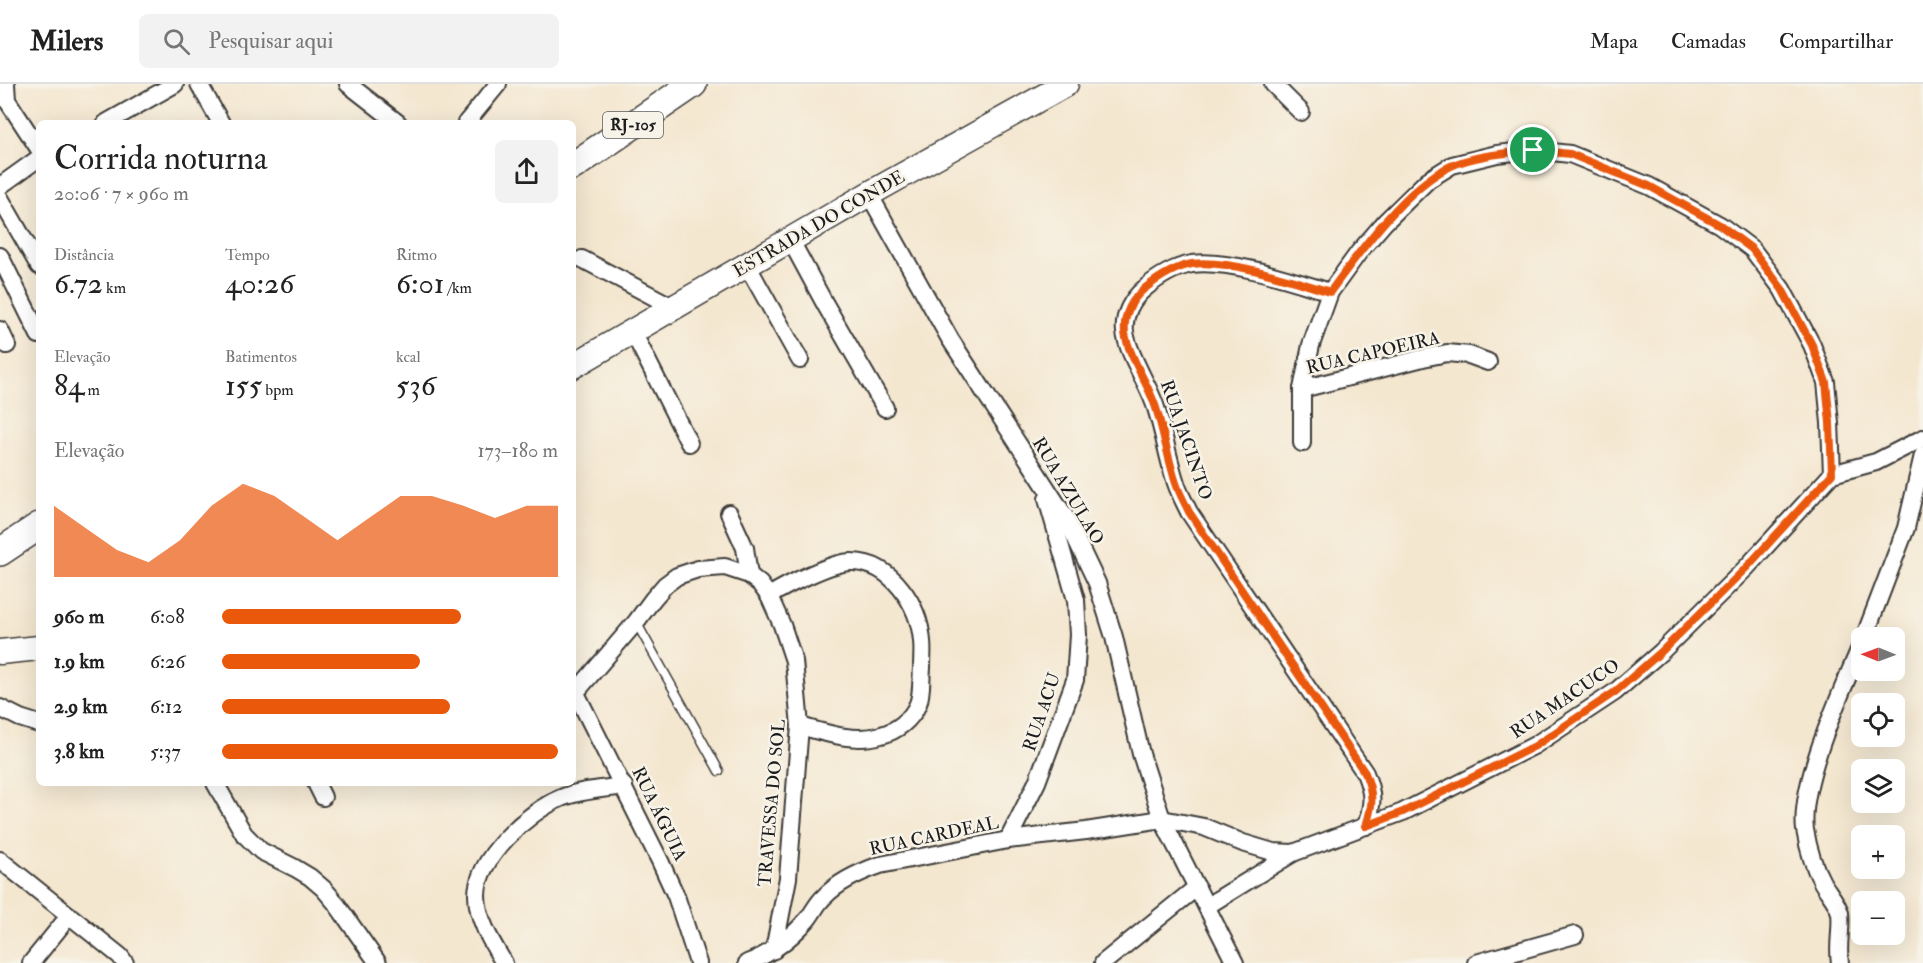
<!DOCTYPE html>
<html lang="pt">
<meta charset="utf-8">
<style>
body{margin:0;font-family:"IM FELL Double Pica",serif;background:#f2f2f2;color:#222;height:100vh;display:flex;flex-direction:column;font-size:22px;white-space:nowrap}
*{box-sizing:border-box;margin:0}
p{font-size:20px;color:#767676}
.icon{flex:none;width:33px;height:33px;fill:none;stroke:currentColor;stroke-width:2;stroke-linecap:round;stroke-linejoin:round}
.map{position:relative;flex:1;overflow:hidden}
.details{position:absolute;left:36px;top:36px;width:540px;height:666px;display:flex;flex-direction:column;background:#fff;border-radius:9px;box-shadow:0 6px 24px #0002}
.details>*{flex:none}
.needle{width:39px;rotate:271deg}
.buttons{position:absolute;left:1851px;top:543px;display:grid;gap:12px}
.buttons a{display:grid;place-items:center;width:54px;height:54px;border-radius:9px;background:#fff;box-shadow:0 6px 24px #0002;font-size:30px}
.pin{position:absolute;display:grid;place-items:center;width:51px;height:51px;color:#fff;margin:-26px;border:3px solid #fff;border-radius:50%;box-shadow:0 2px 6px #0007}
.round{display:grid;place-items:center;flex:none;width:63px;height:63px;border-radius:9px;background:#f2f2f2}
.overview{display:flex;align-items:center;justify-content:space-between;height:102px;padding:0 18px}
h1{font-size:33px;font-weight:600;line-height:45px}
.metrics{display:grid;grid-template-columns:repeat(3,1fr);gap:9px;height:102px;padding:6px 18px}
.metrics div{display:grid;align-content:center}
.metrics b{font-size:30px;font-weight:600}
.metrics small{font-size:16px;font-weight:400}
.metrics p{font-size:16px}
.chart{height:168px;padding:12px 18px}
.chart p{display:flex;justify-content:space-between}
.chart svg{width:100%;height:108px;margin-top:6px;fill:#ea580c;opacity:.7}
ul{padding:0 18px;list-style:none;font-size:20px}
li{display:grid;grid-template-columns:96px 72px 1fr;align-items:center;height:45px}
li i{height:15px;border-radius:8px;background:#ea580c}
header{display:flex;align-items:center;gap:36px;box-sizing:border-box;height:84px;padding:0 30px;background:#fff;border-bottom:2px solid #e0e0e0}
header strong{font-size:28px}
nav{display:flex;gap:33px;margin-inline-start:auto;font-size:21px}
.search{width:420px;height:54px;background:#f2f2f2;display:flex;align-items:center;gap:15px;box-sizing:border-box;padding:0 21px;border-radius:9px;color:#767676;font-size:22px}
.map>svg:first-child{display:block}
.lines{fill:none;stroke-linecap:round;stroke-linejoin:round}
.lane-casing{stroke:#3c3a37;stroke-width:11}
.street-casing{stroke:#3c3a37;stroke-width:20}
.secondary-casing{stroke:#3c3a37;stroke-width:27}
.primary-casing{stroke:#3c3a37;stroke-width:30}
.lane{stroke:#fff;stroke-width:8}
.street{stroke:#fff;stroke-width:16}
.secondary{stroke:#fff;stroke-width:24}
.primary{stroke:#fff;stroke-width:27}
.route-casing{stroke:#fff;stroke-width:12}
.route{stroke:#ea580c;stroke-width:8}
.labels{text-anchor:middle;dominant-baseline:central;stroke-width:5;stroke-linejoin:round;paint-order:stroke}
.shield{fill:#f7f3e8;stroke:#5e5c59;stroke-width:1.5}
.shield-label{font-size:16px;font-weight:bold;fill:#1c1c1c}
.street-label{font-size:18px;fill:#1c1c1c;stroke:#f7f3e8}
</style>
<header>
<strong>Milers</strong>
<div class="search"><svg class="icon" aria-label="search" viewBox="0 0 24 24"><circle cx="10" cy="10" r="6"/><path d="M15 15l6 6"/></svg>Pesquisar aqui</div>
<nav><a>Mapa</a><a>Camadas</a><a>Compartilhar</a></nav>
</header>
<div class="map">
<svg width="1923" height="879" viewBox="0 0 1923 879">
<rect width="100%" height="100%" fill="#f7f3e8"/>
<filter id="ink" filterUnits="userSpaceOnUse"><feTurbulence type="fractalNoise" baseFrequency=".0167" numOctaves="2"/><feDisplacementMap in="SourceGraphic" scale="12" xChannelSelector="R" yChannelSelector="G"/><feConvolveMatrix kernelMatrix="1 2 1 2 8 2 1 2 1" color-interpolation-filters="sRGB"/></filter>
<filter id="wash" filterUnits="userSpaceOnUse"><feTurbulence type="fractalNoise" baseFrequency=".008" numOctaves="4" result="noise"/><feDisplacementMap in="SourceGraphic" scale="24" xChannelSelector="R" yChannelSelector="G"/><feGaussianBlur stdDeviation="1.35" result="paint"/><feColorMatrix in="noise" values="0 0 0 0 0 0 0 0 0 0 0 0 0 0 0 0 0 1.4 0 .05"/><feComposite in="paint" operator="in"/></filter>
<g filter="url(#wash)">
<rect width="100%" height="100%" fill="#f4e7d0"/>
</g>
<g filter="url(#ink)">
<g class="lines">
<g class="lane-casing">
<path id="lane" d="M636 538 719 687"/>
</g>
<g class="street-casing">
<g id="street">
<path d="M6 0 7 16 39 65"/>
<path d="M199 0 221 39"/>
<path d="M348 0 398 39"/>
<path d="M1273 0 1301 28"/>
<path d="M106 39 175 0"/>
<path d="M466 39 498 0"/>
<path d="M0 102 39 74"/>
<path d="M869 110 950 255 1066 434 1097 499 1114 553 1141 670 1162 735 1235 879"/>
<path d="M0 114 39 182"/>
<path d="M791 157 825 220 885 324"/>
<path d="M0 172 39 251"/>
<path d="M582 175 673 223"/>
<path d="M747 181 800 276"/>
<path d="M1330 208C1293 197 1230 175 1192 180 1175 183 1158 193 1144 205 1132 215 1123 231 1125 248 1128 271 1149 301 1156 324 1164 349 1168 375 1176 399 1179 409 1185 419 1189 428L1365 689C1374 711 1373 720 1366 742"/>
<path d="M0 246 7 261"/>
<path d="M633 248 689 359"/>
<path d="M1302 305 1423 274 1447 269 1469 271 1488 278"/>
<path d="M1302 359V305L1311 261 1330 208 1359 168 1385 138 1428 96 1452 81 1497 70 1533 66 1570 70 1649 102 1720 141 1752 165 1782 205 1812 261 1826 298 1830 339 1832 390"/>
<path d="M729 429 745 464 749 491"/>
<path d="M769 512C787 501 833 477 853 478 892 479 919 521 922 557 923 566 922 575 922 584 921 595 922 610 918 620 911 636 897 647 881 651 854 659 826 649 800 642"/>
<path d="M1864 554 1906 444 1923 371"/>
<path d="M573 603 660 777 676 812 698 879"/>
<path d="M576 608 636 538 653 515 665 501 677 492 698 485 725 483 749 491 760 500 769 512 782 541 794 577 800 642 788 794 774 866"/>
<path d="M0 624 20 634 39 640"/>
<path d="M215 699 244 750 261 767 295 784 310 793 324 805 335 818 378 879"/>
<path d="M316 699 323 713"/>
<path d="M1008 756 1037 698 1075 596 1078 551 1076 516 1047 415"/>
<path d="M0 776 120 872 125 879"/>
<path d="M1207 822 1293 769"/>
<path d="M31 879 69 832"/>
<path d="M504 879C492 859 477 835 477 811 477 774 529 727 561 714 580 706 604 705 624 702"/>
<path d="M747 879C771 870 790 855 807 836 813 829 817 819 824 813 839 797 860 788 880 781L1008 756 1086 747 1162 735 1204 743 1243 759 1273 768 1293 769 1403 728 1535 661 1615 608 1661 568 1746 484 1832 390 1876 378 1923 354"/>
<path d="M1103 879 1197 803"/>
<path d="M1476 879 1575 851"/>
<path d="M1840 879C1837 861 1842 844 1840 829 1838 819 1827 807 1822 798 1813 782 1808 763 1805 746 1799 698 1843 605 1862 559"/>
</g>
</g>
<g class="secondary-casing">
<g id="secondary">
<path d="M573 282 869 110 1066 0"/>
<path d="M0 568 39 564"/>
</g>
</g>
<g class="primary-casing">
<g id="primary">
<path d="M573 82 693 0"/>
<path d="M0 468 39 442"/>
</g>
</g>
<use href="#lane" class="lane"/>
<use href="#street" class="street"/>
<use href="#secondary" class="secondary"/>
<use href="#primary" class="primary"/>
</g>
</g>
<g class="lines" filter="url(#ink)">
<g class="route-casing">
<path id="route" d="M1533 66 1570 70 1649 102 1720 141 1752 165 1782 205 1812 261 1826 298 1830 339 1832 390 1746 484 1661 568 1615 608 1535 662 1403 728 1366 742C1373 720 1374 711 1365 689L1189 428C1185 419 1179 409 1176 399 1168 375 1164 349 1156 324 1149 301 1128 271 1125 249 1123 231 1132 215 1144 205 1158 194 1175 183 1192 180 1230 175 1294 197 1330 208 1359 168 1407 102 1451 82 1475 71 1508 69 1533 66Z"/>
</g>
<use href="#route" class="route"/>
</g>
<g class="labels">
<rect class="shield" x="603" y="28" width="60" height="26" rx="4.5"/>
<g class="shield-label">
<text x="633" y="41">RJ-105</text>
</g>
<g class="street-label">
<text transform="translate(819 140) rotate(-30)">ESTRADA DO CONDE</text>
<text transform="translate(1373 269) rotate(-13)">RUA CAPOEIRA</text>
<text transform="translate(1186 356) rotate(71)">RUA JACINTO</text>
<text transform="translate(1068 407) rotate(59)">RUA AZULAO</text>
<text transform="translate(1565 615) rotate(-34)">RUA MACUCO</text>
<text transform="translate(1042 628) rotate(-71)">RUA ACU</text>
<text transform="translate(772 719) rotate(-85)">TRAVESSA DO SOL</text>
<text transform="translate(659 730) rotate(64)">RUA ÁGUIA</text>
<text transform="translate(934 752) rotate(-12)">RUA CARDEAL</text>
</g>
</g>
</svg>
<div class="buttons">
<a><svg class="needle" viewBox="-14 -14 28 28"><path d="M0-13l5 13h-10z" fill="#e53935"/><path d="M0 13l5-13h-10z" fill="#767676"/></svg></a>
<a><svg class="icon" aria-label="locate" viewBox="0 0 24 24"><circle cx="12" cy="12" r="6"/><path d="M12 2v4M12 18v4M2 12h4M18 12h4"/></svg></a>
<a><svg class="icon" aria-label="layers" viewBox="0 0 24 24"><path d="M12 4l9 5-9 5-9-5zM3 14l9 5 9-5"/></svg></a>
<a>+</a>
<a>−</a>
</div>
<div class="pin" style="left:1533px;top:66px;background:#1e9e55"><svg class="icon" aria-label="arrive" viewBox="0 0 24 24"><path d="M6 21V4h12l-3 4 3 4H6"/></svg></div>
<section class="details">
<div class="overview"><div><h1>Corrida noturna</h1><p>20:06 · 7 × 960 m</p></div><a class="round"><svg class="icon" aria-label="share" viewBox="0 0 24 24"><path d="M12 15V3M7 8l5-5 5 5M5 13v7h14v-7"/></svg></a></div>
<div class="metrics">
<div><p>Distância</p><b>6.72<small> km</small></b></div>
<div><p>Tempo</p><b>40:26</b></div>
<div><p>Ritmo</p><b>6:01<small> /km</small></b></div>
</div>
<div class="metrics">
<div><p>Elevação</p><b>84<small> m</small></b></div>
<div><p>Batimentos</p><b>155<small> bpm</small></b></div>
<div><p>kcal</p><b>536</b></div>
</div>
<div class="chart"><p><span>Elevação</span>173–180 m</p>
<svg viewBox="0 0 160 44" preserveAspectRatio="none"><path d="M0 44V15L10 24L20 33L30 38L40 29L50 15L60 6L70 11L80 20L90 29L100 20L110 11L120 11L130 15L140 20L150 15L160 15V44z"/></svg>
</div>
<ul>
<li><b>960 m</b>6:08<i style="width:71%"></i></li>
<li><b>1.9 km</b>6:26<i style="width:59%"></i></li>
<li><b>2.9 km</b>6:12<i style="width:68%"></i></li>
<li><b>3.8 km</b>5:37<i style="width:100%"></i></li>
</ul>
</section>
</div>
